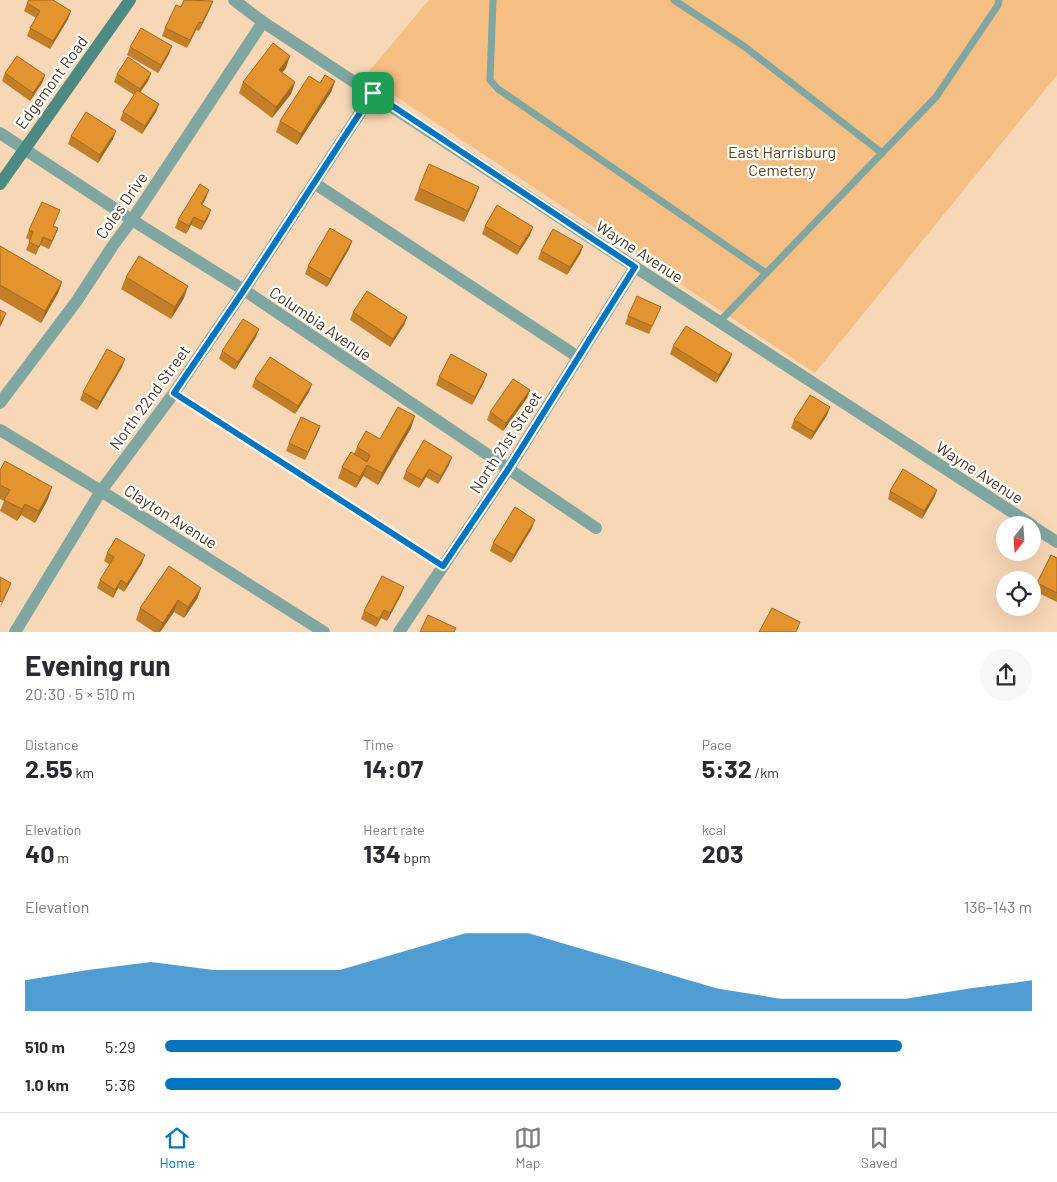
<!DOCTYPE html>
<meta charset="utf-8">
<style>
body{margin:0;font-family:Barlow,sans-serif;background:#f7f7f7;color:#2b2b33;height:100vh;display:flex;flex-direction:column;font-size:19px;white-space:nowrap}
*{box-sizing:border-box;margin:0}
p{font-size:16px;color:#7c7c81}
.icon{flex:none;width:28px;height:28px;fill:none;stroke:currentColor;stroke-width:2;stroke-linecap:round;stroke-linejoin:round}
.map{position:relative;height:632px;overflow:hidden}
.panel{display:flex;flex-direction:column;background:#fff;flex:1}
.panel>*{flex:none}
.needle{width:32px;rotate:197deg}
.tools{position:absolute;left:996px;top:516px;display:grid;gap:10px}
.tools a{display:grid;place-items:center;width:45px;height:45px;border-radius:50%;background:#fff;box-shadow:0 5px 20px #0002;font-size:25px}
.pin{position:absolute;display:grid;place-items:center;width:42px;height:42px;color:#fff;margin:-21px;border-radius:10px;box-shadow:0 2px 8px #0006}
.round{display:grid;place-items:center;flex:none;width:52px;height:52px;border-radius:26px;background:#f7f7f7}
.overview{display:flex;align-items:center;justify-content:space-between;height:85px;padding:0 25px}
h1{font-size:28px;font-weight:700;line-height:38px}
.figures{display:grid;grid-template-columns:repeat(3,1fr);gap:8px;height:85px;padding:5px 25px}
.figures div{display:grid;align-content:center}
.figures b{font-size:25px;font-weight:700}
.figures small{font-size:14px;font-weight:400}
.figures p{font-size:14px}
.chart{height:140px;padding:10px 25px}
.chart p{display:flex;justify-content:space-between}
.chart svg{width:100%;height:90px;margin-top:5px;fill:#0575c0;opacity:.7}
ul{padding:0 25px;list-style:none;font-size:16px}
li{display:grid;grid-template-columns:80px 60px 1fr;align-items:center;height:38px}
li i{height:12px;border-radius:6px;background:#0575c0}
.menu{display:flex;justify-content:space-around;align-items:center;height:70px;border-top:1px solid #e1e1e2;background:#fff;font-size:14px;color:#7c7c81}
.menu a{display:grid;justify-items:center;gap:2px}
.menu .current{color:#0575c0}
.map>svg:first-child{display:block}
.green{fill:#f5be83}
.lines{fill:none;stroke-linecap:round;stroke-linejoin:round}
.lane{stroke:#7fa6a1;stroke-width:7}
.street{stroke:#7fa6a1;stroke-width:12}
.secondary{stroke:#4d8a84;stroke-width:12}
.wall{fill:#c37f28}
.shaded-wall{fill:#9f6821}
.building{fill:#e3942f;stroke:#9f6821}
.route-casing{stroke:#fff;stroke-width:10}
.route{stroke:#0575c0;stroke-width:6}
.labels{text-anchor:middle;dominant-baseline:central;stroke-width:4.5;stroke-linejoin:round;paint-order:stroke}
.street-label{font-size:16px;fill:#4d3720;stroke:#fff}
.park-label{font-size:16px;fill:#62421b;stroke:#fff}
</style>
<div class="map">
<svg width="1057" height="632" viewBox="0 0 1057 632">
<rect width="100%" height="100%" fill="#f8d7b6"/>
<path class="green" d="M429 0H1057V75L815 373 365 76Z"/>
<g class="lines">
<g class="lane">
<path d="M493 0 490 80 498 89 766 273"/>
<path d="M674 0 745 47 882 153"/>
<path d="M720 321 936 97 998 5 999 0"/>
<path d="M174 393 443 566"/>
</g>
<g class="street">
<path d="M234 0 263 22 635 267 1032 525"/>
<path d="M0 133 132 220 244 290 596 528"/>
<path d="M314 183 578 357"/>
<path d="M0 403 76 302 114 244 132 220 263 22"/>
<path d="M0 430 101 491 324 632"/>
<path d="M1032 526 1057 542"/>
<path d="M15 632 101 491 174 393 244 290 373 93"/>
<path d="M399 632 509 468 635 267"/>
</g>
<path class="secondary" d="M0 184 130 0"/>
</g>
<g class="wall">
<path d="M213 1 199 31 196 30 187 48 162 36 165 28 181 7Z"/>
<path d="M27 3 68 19 50 49 27 36 30 28 36 18 24 11Z"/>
<path d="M130 47 169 54 158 73 127 55Z"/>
<path d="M286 68 282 72 295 82 291 94 272 118 239 93 243 82Z"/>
<path d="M5 73 45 75 42 83 30 101 2 81Z"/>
<path d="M151 73 148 81 140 92 159 104 156 112 142 134 120 120 123 112 134 95 114 82 117 74Z"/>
<path d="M335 81 331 92 297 145 276 132 280 121 320 83Z"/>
<path d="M71 136 113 139 98 163 68 144Z"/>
<path d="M479 187 475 198 464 222 414 200 419 188Z"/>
<path d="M206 198 202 205 208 218 201 230 191 225 186 234 175 228 178 220Z"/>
<path d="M57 218 53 226 58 228 49 249 40 245 36 255 26 250 30 240 26 238 29 230Z"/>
<path d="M485 226 530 235 517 255 482 234Z"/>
<path d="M352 241 349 249 327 287 305 274 308 266Z"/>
<path d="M0 246 62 282 58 293 41 323 0 299Z"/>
<path d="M583 246 580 254 567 275 538 259 541 251Z"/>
<path d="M126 277 184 298 171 319 121 289Z"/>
<path d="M661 307 649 334 625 324 628 316Z"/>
<path d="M353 312 407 317 404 325 390 347 350 320Z"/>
<path d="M256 337 235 370 219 359 222 351Z"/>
<path d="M673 346 732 354 729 362 716 383 670 354Z"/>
<path d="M122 367 97 410 80 400 83 392Z"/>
<path d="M487 374 484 382 472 405 436 385 439 377Z"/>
<path d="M255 379 309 392 295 414 252 387Z"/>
<path d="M530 390 527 398 503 431 487 420 490 412Z"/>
<path d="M827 415 811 440 791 428 794 420Z"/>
<path d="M320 426 317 434 305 460 286 451 289 443Z"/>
<path d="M411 428 378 485 363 476 356 488 338 478 342 467 354 454 357 447Z"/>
<path d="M449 465 438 484 426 477 419 488 403 479 406 471Z"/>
<path d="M0 470 48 499 35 523 21 515 17 521 0 511 4 501 0 499Z"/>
<path d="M937 490 934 498 922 519 888 499 890 491Z"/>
<path d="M532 528 511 563 490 551 493 543Z"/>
<path d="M107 553 142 563 124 592 118 588 113 598 97 588 100 580 110 565 104 561Z"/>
<path d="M1057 558V602L1034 591 1037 583Z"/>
<path d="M201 588 197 599 184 618 174 612 160 632H154L136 620 140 608Z"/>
<path d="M401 595 387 621 381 618 376 627 361 619 364 611Z"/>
</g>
<g class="shaded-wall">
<path d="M213 1 210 9 199 31 202 23Z"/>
<path d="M71 11 68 19 50 49 53 41Z"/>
<path d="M199 22 196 30 187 48 190 40Z"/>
<path d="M172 46 169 54 158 73 161 65Z"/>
<path d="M290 56 286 68 275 82 279 70Z"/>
<path d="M151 73 148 81 137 97 140 89Z"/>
<path d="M45 75 42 83 30 101 33 93Z"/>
<path d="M335 81 331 92 297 145 301 134Z"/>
<path d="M295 82 291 94 272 118 276 107Z"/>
<path d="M159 104 156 112 142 134 145 126Z"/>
<path d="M116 131 113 139 98 163 100 155Z"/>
<path d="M479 187 475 198 464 222 468 211Z"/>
<path d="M209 190 206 198 198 212 201 204Z"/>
<path d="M211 210 208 218 201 230 204 222Z"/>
<path d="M194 217 191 225 186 234 189 226Z"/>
<path d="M533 227 530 235 517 255 520 247Z"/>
<path d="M58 228 55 236 49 249 52 241Z"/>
<path d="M352 241 349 249 327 287 330 279Z"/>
<path d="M583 246 580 254 567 275 570 267Z"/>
<path d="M62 282 58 293 41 323 45 311Z"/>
<path d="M188 286 184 298 171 319 175 307Z"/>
<path d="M6 313 3 321 0 327V324Z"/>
<path d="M407 317 404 325 390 347 393 339Z"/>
<path d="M259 329 256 337 235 370 238 362Z"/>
<path d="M732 354 729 362 716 383 719 375Z"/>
<path d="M125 359 122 367 97 410 100 402Z"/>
<path d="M487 374 484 382 472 405 475 397Z"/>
<path d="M312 384 309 392 295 414 298 406Z"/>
<path d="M530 390 527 398 503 431 506 423Z"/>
<path d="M830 407 827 415 811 440 814 432Z"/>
<path d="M415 416 411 428 378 485 382 473Z"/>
<path d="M320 426 317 434 305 460 308 452Z"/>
<path d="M452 457 449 465 438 484 441 476Z"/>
<path d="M367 465 363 476 356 488 360 477Z"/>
<path d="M429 469 426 477 419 488 422 480Z"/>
<path d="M52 487 48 499 35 523 39 511Z"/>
<path d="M937 490 934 498 922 519 924 511Z"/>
<path d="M25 504 21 515 17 521 22 509Z"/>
<path d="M535 520 532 528 511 563 514 555Z"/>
<path d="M145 555 142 563 124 592 127 584Z"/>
<path d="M121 580 118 588 113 598 115 590Z"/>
<path d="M11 583 8 591 0 608 2 602Z"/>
<path d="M404 587 401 595 387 621 390 613Z"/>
<path d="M201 588 197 599 184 618 188 607Z"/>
<path d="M178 600 174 612 160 632H159L163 623Z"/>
<path d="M384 610 381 618 376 627 379 619Z"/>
</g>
<g class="building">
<path d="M29 0H53L71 11 53 41 30 28 40 11 27 3Z"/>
<path d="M184 0 213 1 202 23 199 22 190 40 165 28 176 5 181 7Z"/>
<path d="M141 28 172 46 161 65 130 47Z"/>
<path d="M273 43 290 56 279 70 295 82 276 107 243 82Z"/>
<path d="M17 56 45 75 33 93 5 73Z"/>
<path d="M128 57 151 73 140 89 117 74Z"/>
<path d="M325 75 335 81 301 134 280 121 309 76 320 83Z"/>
<path d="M137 90 159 104 145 126 123 112Z"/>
<path d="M86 112 116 131 100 155 71 136Z"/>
<path d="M429 164 479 187 468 211 419 188Z"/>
<path d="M200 184 209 190 201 204 211 210 204 222 194 217 189 226 178 220Z"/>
<path d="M42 202 60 210 53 226 58 228 52 241 43 237 39 247 29 242 33 232 29 230Z"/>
<path d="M497 205 533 227 520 247 485 226Z"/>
<path d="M330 228 352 241 330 279 308 266Z"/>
<path d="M553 229 583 246 570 267 541 251Z"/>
<path d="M0 246 62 282 45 311 0 285Z"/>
<path d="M139 256 188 286 175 307 126 277Z"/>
<path d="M367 291 407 317 393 339 353 312Z"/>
<path d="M637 296 661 307 652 326 628 316Z"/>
<path d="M0 310 6 313 0 324Z"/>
<path d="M243 319 259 329 238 362 222 351Z"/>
<path d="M686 326 732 354 719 375 673 346Z"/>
<path d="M107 349 125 359 100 402 83 392Z"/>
<path d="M451 354 487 374 475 397 439 377Z"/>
<path d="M270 357 312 384 298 406 255 379Z"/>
<path d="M513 379 530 390 506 423 490 412Z"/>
<path d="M810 395 830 407 814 432 794 420Z"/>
<path d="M398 407 415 416 382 473 367 465 360 477 342 467 351 452 367 462 370 455 357 447 366 431 380 439Z"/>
<path d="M301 417 320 426 308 452 289 443Z"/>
<path d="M424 440 452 457 441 476 429 469 422 480 406 471Z"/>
<path d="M5 461 52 487 39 511 25 504 22 509 4 500 10 490 0 485V470Z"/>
<path d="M903 469 937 490 924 511 890 491Z"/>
<path d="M515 507 535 520 514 555 493 543Z"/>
<path d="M116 538 145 555 127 584 121 580 115 590 100 580 114 557 107 553Z"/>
<path d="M1051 555 1057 558V593L1037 583Z"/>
<path d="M169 566 201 588 188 607 178 600 163 623 140 608Z"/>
<path d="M382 576 404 587 390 613 384 610 379 619 364 611Z"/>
<path d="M0 577 11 583 2 602 0 601Z"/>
<path d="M772 608 800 622 796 632H759Z"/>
<path d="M428 615 456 628 454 632H420Z"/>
</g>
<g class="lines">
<g class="route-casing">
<path id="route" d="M373 93 635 267 509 468 443 566 174 393 244 290Z"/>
</g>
<use href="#route" class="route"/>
</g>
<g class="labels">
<g class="street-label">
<text transform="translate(51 82) rotate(-54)">Edgemont Road</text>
<text transform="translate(121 205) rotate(-55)">Coles Drive</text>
<text transform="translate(640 251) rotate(33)">Wayne Avenue</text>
<text transform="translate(321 323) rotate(34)">Columbia Avenue</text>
<text transform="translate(149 397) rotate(-54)">North 22nd Street</text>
<text transform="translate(505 442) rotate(-57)">North 21st Street</text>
<text transform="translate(980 472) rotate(33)">Wayne Avenue</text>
<text transform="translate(171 516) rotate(32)">Clayton Avenue</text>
</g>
<g class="park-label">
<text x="782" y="151">East Harrisburg<tspan x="782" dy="18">Cemetery</tspan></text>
</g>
</g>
</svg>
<div class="tools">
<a><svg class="needle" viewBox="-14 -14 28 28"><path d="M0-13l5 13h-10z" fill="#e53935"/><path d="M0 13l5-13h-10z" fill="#7c7c81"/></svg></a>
<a><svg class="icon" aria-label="locate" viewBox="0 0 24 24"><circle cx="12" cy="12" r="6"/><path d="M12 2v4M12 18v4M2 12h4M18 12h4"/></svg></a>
</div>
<div class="pin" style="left:373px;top:93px;background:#1e9e55"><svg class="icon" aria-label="arrive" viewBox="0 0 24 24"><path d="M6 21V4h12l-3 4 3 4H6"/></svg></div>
</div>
<section class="panel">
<div class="overview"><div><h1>Evening run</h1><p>20:30 · 5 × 510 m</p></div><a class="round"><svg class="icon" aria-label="share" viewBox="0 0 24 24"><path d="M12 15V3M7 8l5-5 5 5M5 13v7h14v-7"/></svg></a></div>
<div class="figures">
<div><p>Distance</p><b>2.55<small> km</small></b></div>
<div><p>Time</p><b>14:07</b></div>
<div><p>Pace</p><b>5:32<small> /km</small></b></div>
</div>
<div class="figures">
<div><p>Elevation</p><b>40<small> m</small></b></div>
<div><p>Heart rate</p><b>134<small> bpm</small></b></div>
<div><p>kcal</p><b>203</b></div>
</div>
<div class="chart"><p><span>Elevation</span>136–143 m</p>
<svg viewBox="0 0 160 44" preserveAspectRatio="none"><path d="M0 44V29L10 24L20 20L30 24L40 24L50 24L60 15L70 6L80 6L90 15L100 24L110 33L120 38L130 38L140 38L150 33L160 29V44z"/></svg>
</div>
<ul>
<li><b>510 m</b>5:29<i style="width:85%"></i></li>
<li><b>1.0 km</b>5:36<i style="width:78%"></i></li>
</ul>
</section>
<nav class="menu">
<a class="current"><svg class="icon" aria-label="home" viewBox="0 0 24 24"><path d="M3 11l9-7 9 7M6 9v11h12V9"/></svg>Home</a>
<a><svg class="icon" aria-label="map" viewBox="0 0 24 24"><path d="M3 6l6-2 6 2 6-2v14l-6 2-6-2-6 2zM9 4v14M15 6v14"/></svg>Map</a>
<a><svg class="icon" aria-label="saved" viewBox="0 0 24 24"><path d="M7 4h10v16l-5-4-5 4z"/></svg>Saved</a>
</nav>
